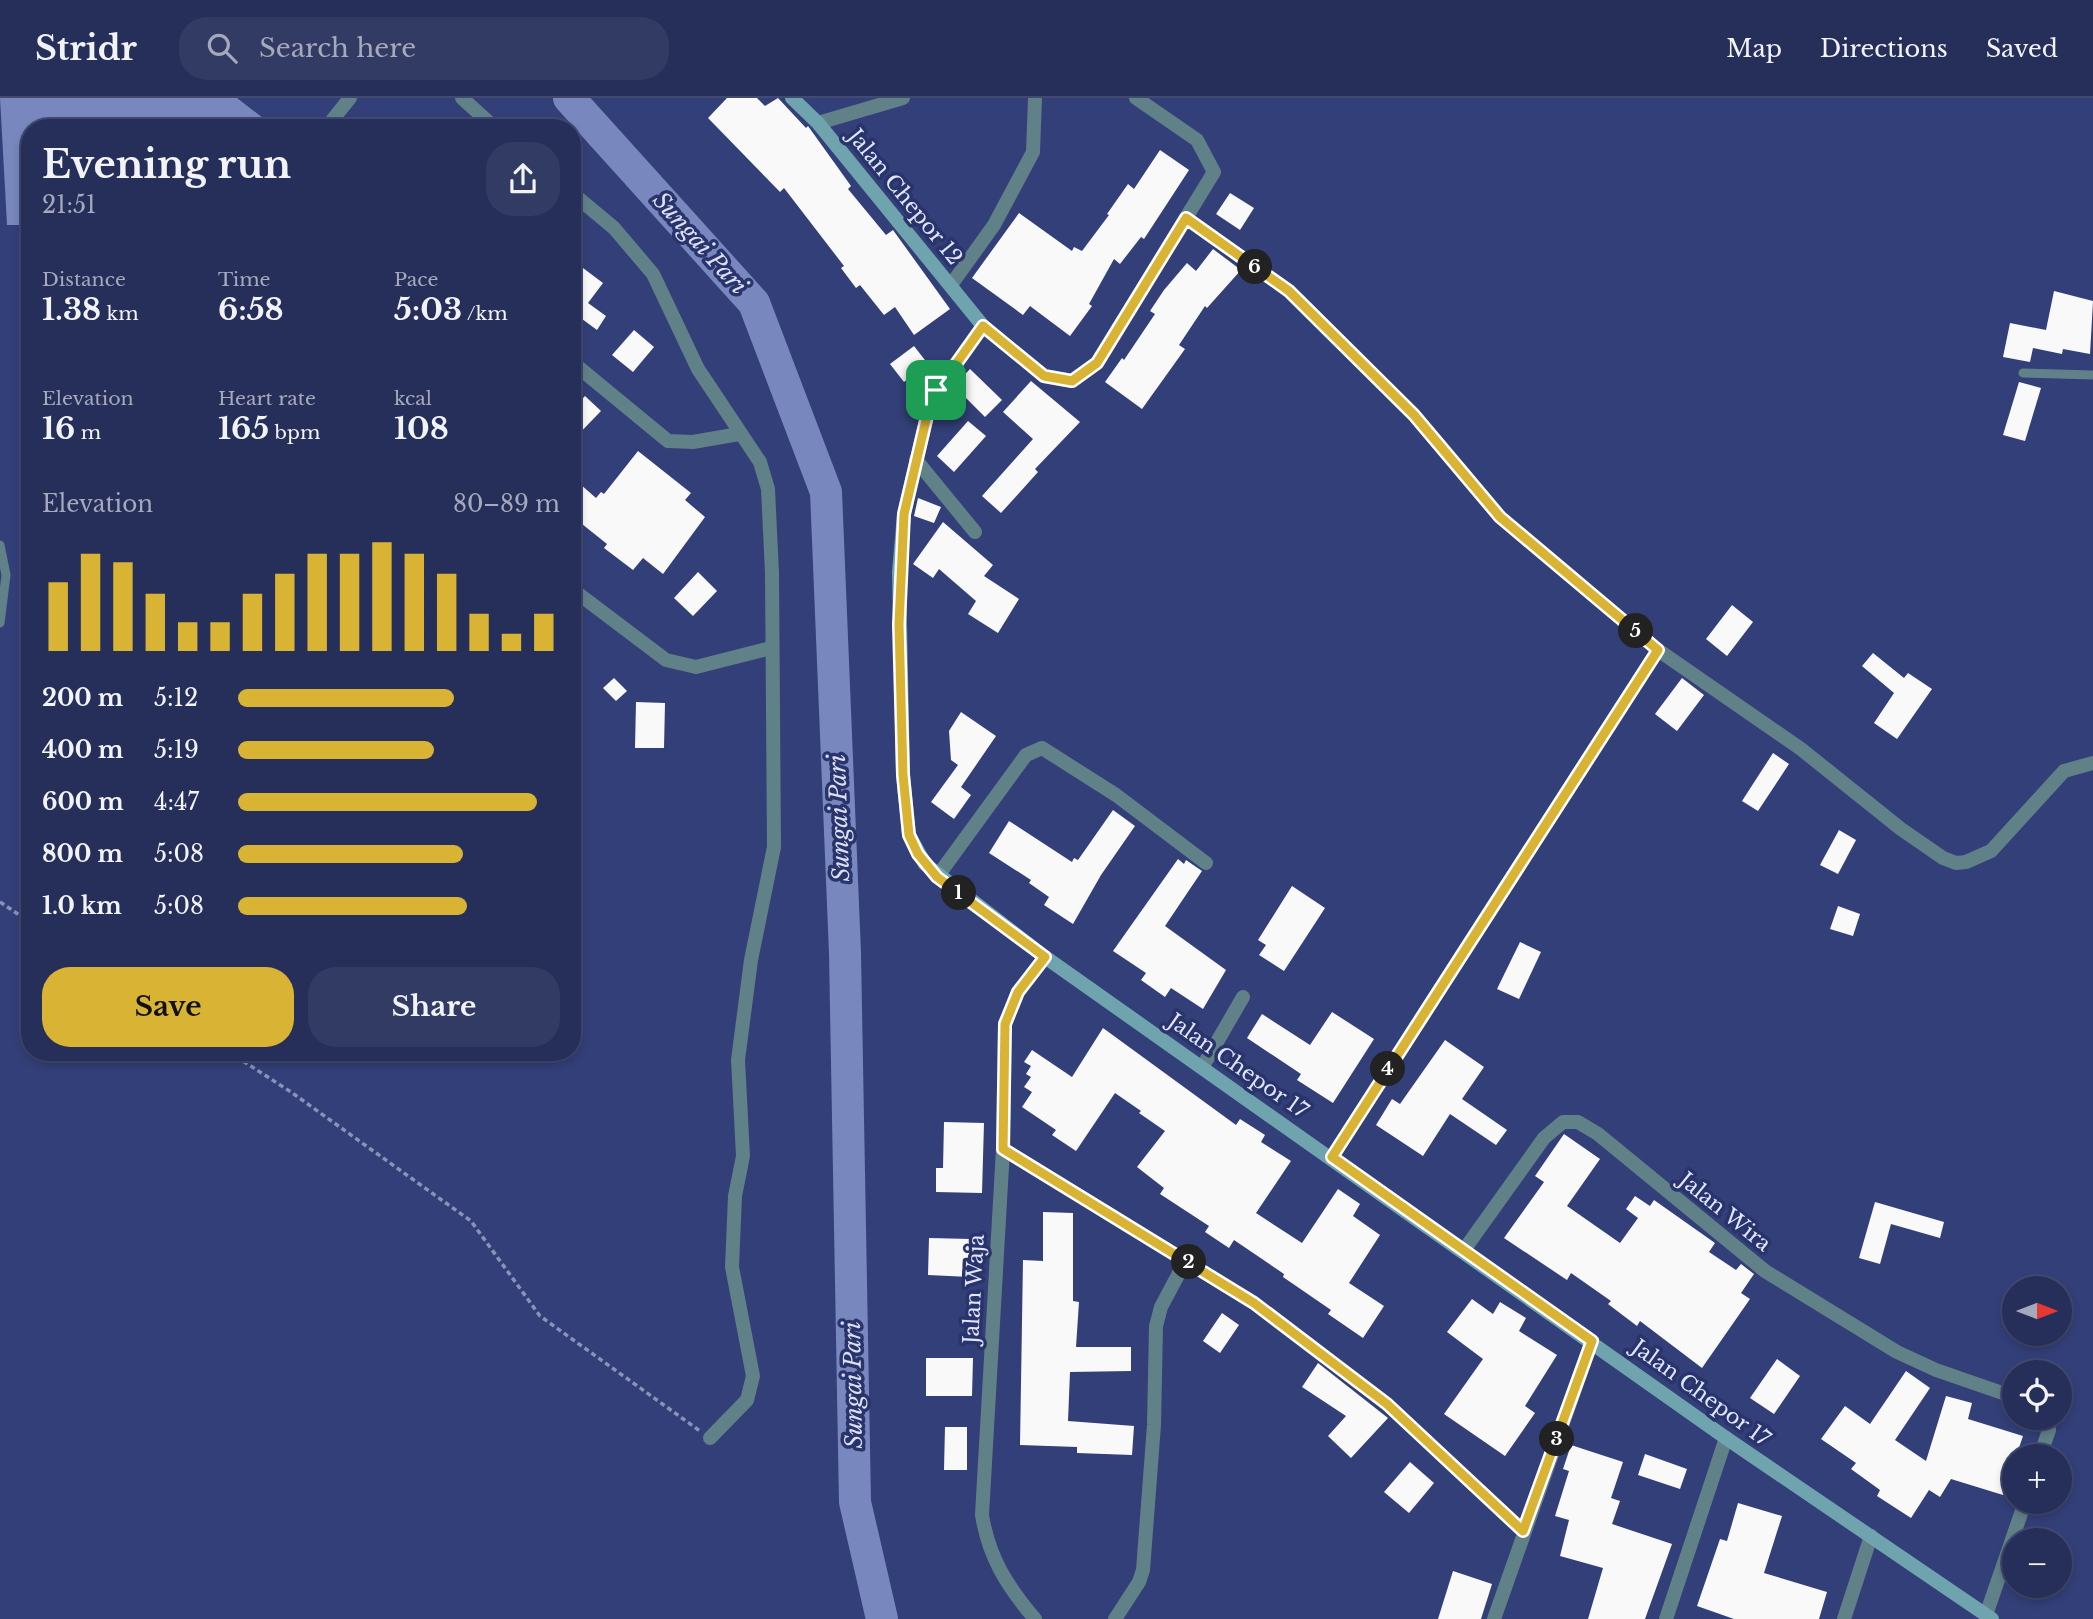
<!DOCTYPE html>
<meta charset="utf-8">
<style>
body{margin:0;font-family:"Libre Baskerville",serif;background:#323b63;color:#f1f3f6;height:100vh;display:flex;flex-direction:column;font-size:26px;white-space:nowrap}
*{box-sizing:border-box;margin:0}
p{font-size:23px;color:#a4a9bb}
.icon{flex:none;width:38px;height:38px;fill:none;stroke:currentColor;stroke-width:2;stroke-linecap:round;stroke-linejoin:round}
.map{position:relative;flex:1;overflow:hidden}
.panel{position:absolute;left:21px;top:21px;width:560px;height:942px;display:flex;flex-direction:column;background:#262f5a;border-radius:28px;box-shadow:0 4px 10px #0003,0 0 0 2px #424a70}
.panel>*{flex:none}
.needle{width:46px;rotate:90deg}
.tools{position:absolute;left:2002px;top:1178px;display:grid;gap:14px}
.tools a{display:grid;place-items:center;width:70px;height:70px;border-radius:50%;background:#262f5a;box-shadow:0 4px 10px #0003,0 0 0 2px #424a70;font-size:35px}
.pin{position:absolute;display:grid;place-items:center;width:60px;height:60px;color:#fff;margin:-30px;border-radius:14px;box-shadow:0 4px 10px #0006}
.km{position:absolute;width:35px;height:35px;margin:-18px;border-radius:50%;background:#222;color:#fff;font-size:19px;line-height:35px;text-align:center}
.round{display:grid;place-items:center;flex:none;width:74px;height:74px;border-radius:28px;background:#323b63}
.head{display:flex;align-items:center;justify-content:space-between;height:119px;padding:0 21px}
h1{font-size:38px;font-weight:700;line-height:52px}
.metrics{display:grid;grid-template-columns:repeat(3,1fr);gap:10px;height:119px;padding:7px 21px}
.metrics div{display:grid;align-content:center}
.metrics b{font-size:30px;font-weight:700}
.metrics small{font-size:19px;font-weight:400}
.metrics p{font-size:19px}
.chart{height:196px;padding:14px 21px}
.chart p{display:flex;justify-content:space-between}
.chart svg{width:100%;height:126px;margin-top:7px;stroke:#d9b434;stroke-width:6}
.cta{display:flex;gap:14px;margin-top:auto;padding:14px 21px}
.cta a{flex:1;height:80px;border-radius:28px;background:#d9b434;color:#111;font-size:28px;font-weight:700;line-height:80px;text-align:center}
.cta a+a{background:#323b63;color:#f1f3f6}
ul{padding:0 21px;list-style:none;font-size:23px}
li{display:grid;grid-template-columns:112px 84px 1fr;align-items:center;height:52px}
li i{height:18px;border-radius:9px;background:#d9b434}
header{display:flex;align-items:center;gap:42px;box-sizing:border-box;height:98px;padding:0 35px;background:#262f5a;border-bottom:2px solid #424a70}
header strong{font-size:33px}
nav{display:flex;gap:38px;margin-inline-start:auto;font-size:24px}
.search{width:490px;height:63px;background:#323b63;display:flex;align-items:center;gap:18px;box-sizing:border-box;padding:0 24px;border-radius:28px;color:#a4a9bb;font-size:26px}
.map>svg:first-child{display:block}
.water{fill:#7887bd}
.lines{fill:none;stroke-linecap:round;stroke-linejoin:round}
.river{stroke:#7887bd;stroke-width:32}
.building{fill:#f9f9f9}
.path{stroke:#8992b9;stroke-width:3.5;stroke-dasharray:5 3.5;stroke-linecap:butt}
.lane{stroke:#618188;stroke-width:9}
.street{stroke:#618188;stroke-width:14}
.secondary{stroke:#6fa3ae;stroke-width:14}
.route-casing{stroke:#fff;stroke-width:14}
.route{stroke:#d9b434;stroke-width:9}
.labels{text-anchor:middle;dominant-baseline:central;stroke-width:7;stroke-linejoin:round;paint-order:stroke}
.street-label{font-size:21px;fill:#e0e6fb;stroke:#29346c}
.water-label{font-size:23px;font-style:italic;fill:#dce1f1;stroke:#29346c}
</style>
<header>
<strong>Stridr</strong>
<div class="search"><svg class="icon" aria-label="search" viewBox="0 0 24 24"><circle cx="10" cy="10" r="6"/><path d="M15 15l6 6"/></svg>Search here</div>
<nav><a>Map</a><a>Directions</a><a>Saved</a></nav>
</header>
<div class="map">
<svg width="2093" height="1521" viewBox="0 0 2093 1521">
<rect width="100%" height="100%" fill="#333f78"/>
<path class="water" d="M0 0H237L272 27 269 30H83L45 25 44 30H30V127H7Z"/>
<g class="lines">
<path class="river" d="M569 0 754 205 826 394 845 855 855 1404 882 1521"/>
</g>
<g class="building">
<path d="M727 0H757L765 8 778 0 806 30 808 28 851 88 848 91 886 137 893 132 950 211 914 237 895 209 884 217 860 187 856 190 841 170 844 168 784 90 780 94 708 20Z"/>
<path d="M1160 52 1189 72 1144 141 1141 139 1120 166 1114 161 1089 206 1092 208 1070 238 1030 208 1023 217 972 180 1019 115 1072 153 1074 149 1082 153 1109 117 1107 116 1128 86 1134 91Z"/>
<path d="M1230 95 1254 110 1240 132 1216 116Z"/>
<path d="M1213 151 1241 172 1207 210 1205 208 1179 247 1185 251 1142 311 1105 284 1122 260 1124 262 1155 216 1150 213 1164 192 1187 165 1196 173Z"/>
<path d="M579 167 603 185 588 205 606 218 597 232 578 218 572 226V175Z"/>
<path d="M2054 193 2093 203 2090 256 2063 251 2062 256 2033 250 2030 264 2003 259 2010 225 2046 232Z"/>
<path d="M634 232 654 249 633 274 612 257Z"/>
<path d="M914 248 928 266 904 284 890 266Z"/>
<path d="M970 271 1002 302 985 319 954 288Z"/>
<path d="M1031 283 1080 324 1035 371 1038 374 1001 415 982 398 1033 341 1003 314Z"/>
<path d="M2019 284 2041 290 2025 343 2003 337Z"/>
<path d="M585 298 601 313 572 343V312Z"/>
<path d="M968 323 986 338 954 374 937 358Z"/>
<path d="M638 353 691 395 685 402 705 419 663 476 643 460 633 472 604 450 607 446 572 418V379L596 400 601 394 604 396Z"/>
<path d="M918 400 941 409 934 425 914 418Z"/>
<path d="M943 424 993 467 984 478 1019 501 998 535 968 516 976 503 939 471 933 480 913 466Z"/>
<path d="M698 474 717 493 693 518 674 500Z"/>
<path d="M1732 507 1753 524 1727 558 1706 541Z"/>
<path d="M1873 555 1904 580 1908 575 1932 591 1897 641 1874 625 1894 595 1862 568Z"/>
<path d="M614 580 627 593 616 603 603 590Z"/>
<path d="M1682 580 1704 597 1677 633 1655 616Z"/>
<path d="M636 604 665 605 664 650H635Z"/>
<path d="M961 614 996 638 961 689 971 697 954 721 931 704 958 667 951 662 949 633Z"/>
<path d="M1773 655 1789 666 1758 713 1742 703Z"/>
<path d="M1113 712 1135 728 1101 777 1073 826 1044 807 1049 799 1029 785 1031 782 989 755 1009 723 1072 764 1074 760 1078 762Z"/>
<path d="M1839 732 1856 742 1838 776 1820 767Z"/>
<path d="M1178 761 1184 766 1186 762 1202 773 1165 828 1226 872 1203 911 1171 890 1165 899 1141 882 1146 875 1113 853Z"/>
<path d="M1292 788 1325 810 1284 873 1259 857 1266 847 1258 842Z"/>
<path d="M1838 808 1860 816 1853 838 1830 831Z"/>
<path d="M1520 844 1541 854 1519 901 1497 891Z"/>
<path d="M1332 914 1374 941 1333 1005 1297 982 1301 976 1247 940 1262 916 1310 947Z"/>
<path d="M1103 930 1236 1027 1240 1021 1265 1037 1261 1044 1291 1063 1256 1115 1302 1145 1338 1091 1360 1106 1353 1118 1380 1137 1349 1185 1384 1208 1363 1240 1328 1216 1331 1212 1283 1179 1284 1176 1234 1142 1229 1150 1205 1134 1209 1128 1160 1096 1164 1090 1137 1069 1165 1033 1139 1015 1141 1013 1115 995 1076 1053 1052 1037 1056 1032 1022 1009 1032 994 1024 989 1031 979 1026 976 1031 968 1024 964 1032 952 1072 979Z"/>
<path d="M1445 942 1484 969 1462 1001 1507 1032 1496 1047 1450 1016 1423 1058 1376 1027 1392 1001 1400 1006Z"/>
<path d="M944 1024 984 1025 982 1095 936 1094V1070H943Z"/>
<path d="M1564 1036 1600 1061 1567 1108 1620 1145 1638 1120 1626 1111 1635 1098 1650 1108 1654 1102 1715 1145 1709 1154 1736 1172 1741 1166 1754 1176 1741 1195 1750 1201 1702 1270 1640 1223 1637 1228 1608 1206 1611 1203 1571 1175 1567 1182 1504 1140 1544 1084 1535 1078Z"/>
<path d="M1875 1104 1944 1124 1940 1140 1891 1126 1880 1166 1859 1160Z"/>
<path d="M1043 1114 1073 1115V1203L1079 1204 1076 1249H1131V1273L1070 1274 1068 1323 1134 1328 1132 1357 1077 1355V1349L1020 1347 1023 1162 1043 1163Z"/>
<path d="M929 1140 971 1141 970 1179 928 1177Z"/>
<path d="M1472 1201 1493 1216 1500 1204 1526 1220 1519 1233 1557 1257 1525 1308 1535 1315 1505 1358 1444 1316 1483 1261 1447 1234Z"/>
<path d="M1222 1215 1239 1227 1220 1255 1203 1243Z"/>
<path d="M926 1260H973L972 1298H926Z"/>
<path d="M1777 1261 1800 1278 1774 1316 1750 1300Z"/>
<path d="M1318 1265 1388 1320 1351 1360 1328 1338 1346 1318 1302 1289Z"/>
<path d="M1906 1273 1930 1290 1895 1342 1926 1363 1946 1298 1972 1305 1968 1321 2023 1338 2003 1397 1951 1381 1940 1399 1929 1392 1911 1420 1877 1398 1880 1392 1851 1371 1856 1365 1821 1341 1845 1308 1870 1326Z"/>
<path d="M945 1329H967V1372H944Z"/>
<path d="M1571 1347 1623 1364 1611 1400 1620 1403 1612 1426 1672 1446 1645 1521H1588L1603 1470 1560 1458 1569 1422 1555 1418 1569 1373 1563 1371Z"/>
<path d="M1645 1356 1687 1371 1680 1391 1638 1377Z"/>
<path d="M1410 1364 1434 1385 1409 1415 1384 1394Z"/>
<path d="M1738 1405 1782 1418 1764 1475 1827 1494 1819 1521H1734L1697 1508 1720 1441 1727 1443Z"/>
<path d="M1453 1473 1492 1486 1481 1521H1438Z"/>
</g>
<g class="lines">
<g class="path">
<path d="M0 804 30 824"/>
<path d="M229 954 291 994 471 1123 540 1218 700 1333"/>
</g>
<g class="lane">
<path d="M2023 275 2093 277"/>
<path d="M0 447 6 477 0 525"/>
</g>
<g class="street">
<path d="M462 0 495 30"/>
<path d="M818 25 903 0"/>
<path d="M326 30 350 0"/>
<path d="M572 95 614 130 653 176 698 271 760 364 768 391 772 475 774 749 751 862 738 962 743 1058 735 1098 732 1169 753 1278 747 1302 710 1340"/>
<path d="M1186 120 1289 193 1414 317 1500 419 1658 552 1801 651 1901 731 1943 760 1956 765 1966 764 1991 753 2064 673 2093 665"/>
<path d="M951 187 994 127 1033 54 1035 0"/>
<path d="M983 228 1044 278 1072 283 1097 265 1214 74 1197 42 1136 0"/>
<path d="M572 264 668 343 693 344 739 336"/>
<path d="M916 362 975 434"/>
<path d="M572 491 666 562 696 569 771 550"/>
<path d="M937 779 1026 657 1042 650 1116 697 1206 765"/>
<path d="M1203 968 1243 899"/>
<path d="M1003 1051 1254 1205 1387 1306 1523 1433"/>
<path d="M1332 1059 1658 552"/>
<path d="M1464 1152 1544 1040 1563 1024H1578L1598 1036 1765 1173 1897 1254 1936 1272 2014 1299"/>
<path d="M2040 1358 2049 1332 2046 1320"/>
<path d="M1986 1517 2025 1404"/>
<path d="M1035 1521C1007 1488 989 1460 982 1417L1003 1051 1005 926 1018 894 1045 859"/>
<path d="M1115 1521 1139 1484 1143 1472 1154 1327 1156 1228 1161 1209 1186 1162"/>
<path d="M1494 1521 1592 1243"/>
<path d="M1666 1521 1726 1340"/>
<path d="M1844 1521 1871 1438"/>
</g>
<path class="secondary" d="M792 0 818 25 983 228 931 301 904 416 899 474 903 677 909 737 925 766 1045 859 1726 1340 1992 1521"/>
</g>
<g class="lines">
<g class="route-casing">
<path id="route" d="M1186 120 1289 193 1414 317 1500 419 1658 552 1332 1059 1592 1243 1523 1433 1387 1306 1254 1205 1003 1051 1005 926 1018 894 1045 859 937 779 918 756 909 737 903 677 899 526 904 416 931 301 983 228 1044 278 1072 283 1097 265Z"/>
</g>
<use href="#route" class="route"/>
</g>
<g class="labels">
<g class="street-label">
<text transform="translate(905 99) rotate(51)">Jalan Chepor 12</text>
<text transform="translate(1238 968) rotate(35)">Jalan Chepor 17</text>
<text transform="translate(1725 1114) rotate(39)">Jalan Wira</text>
<text transform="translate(974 1191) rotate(-87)">Jalan Waja</text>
<text transform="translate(1701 1295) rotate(36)">Jalan Chepor 17</text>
</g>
<g class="water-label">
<text transform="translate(700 145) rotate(48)">Sungai Pari</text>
<text transform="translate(839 720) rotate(-92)">Sungai Pari</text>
<text transform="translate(853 1287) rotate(-91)">Sungai Pari</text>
</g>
</g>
</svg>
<div class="tools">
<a><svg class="needle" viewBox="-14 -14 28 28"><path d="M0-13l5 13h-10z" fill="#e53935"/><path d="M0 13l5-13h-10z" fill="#a4a9bb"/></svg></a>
<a><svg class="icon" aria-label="locate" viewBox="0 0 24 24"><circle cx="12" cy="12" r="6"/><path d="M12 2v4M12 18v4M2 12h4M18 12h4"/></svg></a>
<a>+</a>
<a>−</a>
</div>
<div class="pin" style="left:936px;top:292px;background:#1e9e55"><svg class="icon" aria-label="arrive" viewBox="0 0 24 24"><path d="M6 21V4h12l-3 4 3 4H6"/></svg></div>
<b class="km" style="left:959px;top:795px">1</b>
<b class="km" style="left:1189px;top:1164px">2</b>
<b class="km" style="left:1557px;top:1341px">3</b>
<b class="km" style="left:1388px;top:971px">4</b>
<b class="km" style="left:1636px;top:533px">5</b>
<b class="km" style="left:1255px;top:169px">6</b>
<section class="panel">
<div class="head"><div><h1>Evening run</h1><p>21:51</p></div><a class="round"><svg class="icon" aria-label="share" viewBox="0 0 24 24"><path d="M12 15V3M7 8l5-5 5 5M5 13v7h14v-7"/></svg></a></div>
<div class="metrics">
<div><p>Distance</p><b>1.38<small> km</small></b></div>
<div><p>Time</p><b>6:58</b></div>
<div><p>Pace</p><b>5:03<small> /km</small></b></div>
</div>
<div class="metrics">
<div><p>Elevation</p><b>16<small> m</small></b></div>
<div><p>Heart rate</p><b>165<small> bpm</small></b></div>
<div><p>kcal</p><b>108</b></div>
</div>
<div class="chart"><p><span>Elevation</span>80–89 m</p>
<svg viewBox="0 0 160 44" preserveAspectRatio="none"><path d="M5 44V20M15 44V10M25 44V13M35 44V24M45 44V34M55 44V34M65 44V24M75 44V17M85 44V10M95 44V10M105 44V6M115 44V10M125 44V17M135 44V31M145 44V38M155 44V31"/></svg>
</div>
<ul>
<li><b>200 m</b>5:12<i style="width:67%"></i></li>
<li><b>400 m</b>5:19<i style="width:61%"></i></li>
<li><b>600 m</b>4:47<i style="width:93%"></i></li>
<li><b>800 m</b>5:08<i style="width:70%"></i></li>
<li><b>1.0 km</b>5:08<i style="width:71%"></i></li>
</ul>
<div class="cta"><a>Save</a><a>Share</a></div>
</section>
</div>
